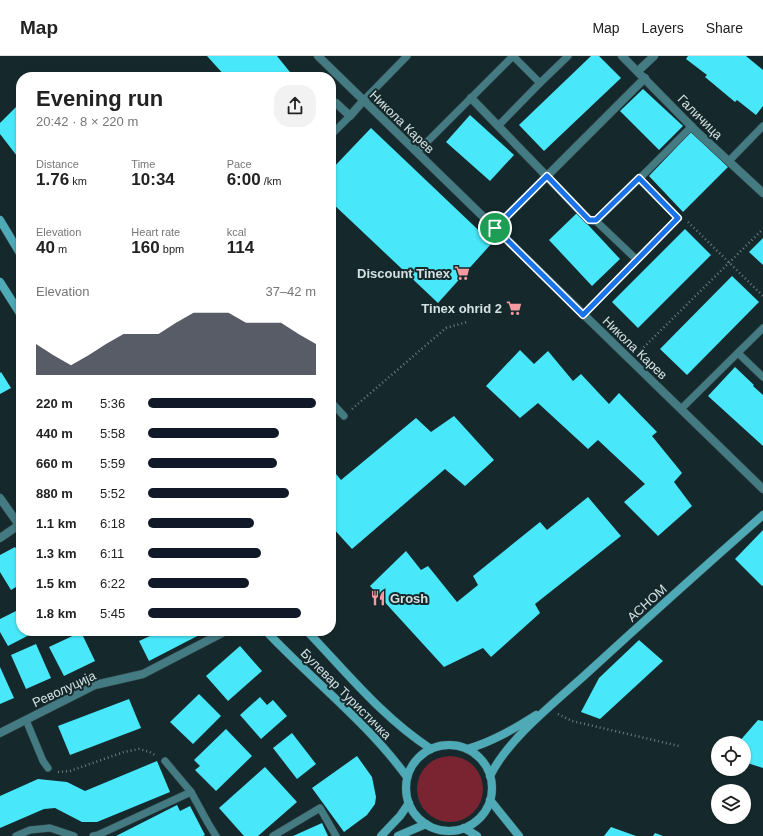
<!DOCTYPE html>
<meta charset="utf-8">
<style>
body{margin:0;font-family:Arial,sans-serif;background:#f2f2f2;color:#222;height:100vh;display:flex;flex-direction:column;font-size:15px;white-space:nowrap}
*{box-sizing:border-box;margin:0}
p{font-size:13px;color:#767676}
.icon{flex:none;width:22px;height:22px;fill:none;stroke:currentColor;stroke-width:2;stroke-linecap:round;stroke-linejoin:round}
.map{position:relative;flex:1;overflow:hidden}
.drawer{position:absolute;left:16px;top:16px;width:320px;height:564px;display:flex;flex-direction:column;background:#fff;border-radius:16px;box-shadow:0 1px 3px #0004}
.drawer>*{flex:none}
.tools{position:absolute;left:711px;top:680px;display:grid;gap:8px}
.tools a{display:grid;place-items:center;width:40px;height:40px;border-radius:50%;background:#fff;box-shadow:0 1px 3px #0004;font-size:20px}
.pin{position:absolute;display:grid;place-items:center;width:34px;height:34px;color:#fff;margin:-17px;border:2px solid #fff;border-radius:50%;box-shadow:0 1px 4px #0007}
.round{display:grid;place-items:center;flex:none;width:42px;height:42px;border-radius:16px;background:#f2f2f2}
.overview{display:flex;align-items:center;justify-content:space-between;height:68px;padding:0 20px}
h1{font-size:22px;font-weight:700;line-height:30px}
.figures{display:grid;grid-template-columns:repeat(3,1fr);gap:6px;height:68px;padding:4px 20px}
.figures div{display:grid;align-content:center}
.figures b{font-size:17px;font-weight:700}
.figures small{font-size:11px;font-weight:400}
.figures p{font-size:11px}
.chart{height:112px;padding:8px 20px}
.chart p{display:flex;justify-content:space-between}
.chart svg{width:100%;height:72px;margin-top:4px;fill:#111827;opacity:.7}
ul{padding:0 20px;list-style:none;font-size:13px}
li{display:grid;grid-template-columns:64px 48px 1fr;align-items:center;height:30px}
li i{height:10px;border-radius:5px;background:#111827}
header{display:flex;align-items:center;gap:24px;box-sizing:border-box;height:56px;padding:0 20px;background:#fff;border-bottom:1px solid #e0e0e0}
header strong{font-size:19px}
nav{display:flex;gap:22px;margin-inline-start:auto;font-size:14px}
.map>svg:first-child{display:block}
.green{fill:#7a2431}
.building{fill:#48e7f9}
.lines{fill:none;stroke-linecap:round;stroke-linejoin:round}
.lane-casing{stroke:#344649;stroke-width:8}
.street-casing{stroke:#344649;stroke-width:9}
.secondary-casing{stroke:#344649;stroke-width:9}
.path{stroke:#6e7e81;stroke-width:2.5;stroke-dasharray:1 3;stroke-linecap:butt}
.lane{stroke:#447a81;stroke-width:7}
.street{stroke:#447a81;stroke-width:8}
.secondary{stroke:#4eaab6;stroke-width:8}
.route-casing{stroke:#fff;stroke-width:8}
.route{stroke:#1a73e8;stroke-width:5}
.labels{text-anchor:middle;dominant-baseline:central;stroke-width:4;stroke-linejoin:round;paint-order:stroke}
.street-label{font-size:13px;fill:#d4e0e2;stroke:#15292c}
.poi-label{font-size:13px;font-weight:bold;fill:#d4e0e2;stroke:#15292c;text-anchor:end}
</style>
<header>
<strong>Map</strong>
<nav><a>Map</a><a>Layers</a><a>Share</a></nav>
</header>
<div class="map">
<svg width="763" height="780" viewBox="0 0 763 780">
<rect width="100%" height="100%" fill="#15292c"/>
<circle class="green" cx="450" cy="733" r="33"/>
<g class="building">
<path d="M207 0H277L294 21H226Z"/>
<path d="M591 0H599L621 22 544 95 519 69Z"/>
<path d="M688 0H746L763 14V50L756 59 737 44 735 46 705 21 707 19 686 3Z"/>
<path d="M643 33 683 70 659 94 620 55Z"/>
<path d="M21 46V96L17 100 0 78V67Z"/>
<path d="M470 59 514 99 490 125 446 86Z"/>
<path d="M371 72 492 187 438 247 331 146V114Z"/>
<path d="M691 76 728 111 683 156 649 120Z"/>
<path d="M577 157 620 203 592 230 549 184Z"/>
<path d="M685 173 711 199 638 272 612 246Z"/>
<path d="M763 182V209L749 196Z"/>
<path d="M732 220 759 246 687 319 660 293Z"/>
<path d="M520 294 534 308 548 295 573 325 581 318 609 348 619 337 657 376 652 380 682 417 674 426 692 450 658 480 624 446 645 428 598 384 588 393 538 347 520 362 486 330Z"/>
<path d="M735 311 754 329 753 330 763 339V390L708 340Z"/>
<path d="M1 316 11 332 0 338V317Z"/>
<path d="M454 360 494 404 465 430 445 413 352 493 331 470V412L341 424 416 362 431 376Z"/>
<path d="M588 441 621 480 535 548 540 557 491 601 483 592 444 611 370 530 406 495 421 514 428 510 457 546 478 529 473 520 540 466 547 474Z"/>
<path d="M763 474V529L762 530 735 503Z"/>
<path d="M15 491 18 495 21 494V528L11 534 0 516V499Z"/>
<path d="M20 553 21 575H32L33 577 8 590 0 576V563Z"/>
<path d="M147 575H207L149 605 139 585 150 580Z"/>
<path d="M81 576 95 605 64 620 49 591Z"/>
<path d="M639 584 663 605 600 663 581 656 599 622Z"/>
<path d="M36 588 51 622 26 633 11 599Z"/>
<path d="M240 590 262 615 228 645 206 620Z"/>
<path d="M0 611 14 642 0 648Z"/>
<path d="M199 638 221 660 193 688 170 666Z"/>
<path d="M260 641 267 649 273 644 287 660 261 683 240 659Z"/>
<path d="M129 643 141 672 70 699 58 670Z"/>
<path d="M758 664 763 665V712L744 706V687H738Z"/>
<path d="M226 673 252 700 216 735 195 714 200 710 194 704Z"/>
<path d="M292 677 316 708 297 723 273 692Z"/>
<path d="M357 700 372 721 376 741 375 748 367 759 344 776 312 732Z"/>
<path d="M157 705 170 736 97 766H82L55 752 44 753 0 772V740L38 723 67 726 85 735Z"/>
<path d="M265 711 297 746 258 780H244L219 752Z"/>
<path d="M177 749 180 755 190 750 205 779 203 780H116Z"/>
<path d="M322 767 328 780H293Z"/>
<path d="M611 771 636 780H604Z"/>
<path d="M655 777 663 780H653Z"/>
</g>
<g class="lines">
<g class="lane-casing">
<g id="lane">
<path d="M363 45 407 0"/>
<path d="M498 70 540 27"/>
<path d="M331 79 350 60"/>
<path d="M417 96 513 0 540 27 568 0"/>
<path d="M729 105 763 70"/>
<path d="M637 204 596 165 639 123"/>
<path d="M583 259 678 162 639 123 692 70"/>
<path d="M738 297 763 321"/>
<path d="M331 346 344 360"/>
<path d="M681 353 763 272"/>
<path d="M26 664 43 705 48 712"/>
<path d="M165 705 191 736 208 767 216 780"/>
<path d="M16 780 30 774 50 772 74 780"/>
<path d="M93 780 98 779 191 736"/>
<path d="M273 780 320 752 336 780"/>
</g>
</g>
<g class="street-casing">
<g id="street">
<path d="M318 0 763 433"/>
<path d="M622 0 697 76 763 137"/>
<path d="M638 15 654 0"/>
<path d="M471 42 589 164 596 165"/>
<path d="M331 46 336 47 350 60 363 45"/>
<path d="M495 172 645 22"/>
<path d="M0 442 19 469 0 482"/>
<path d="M0 677 95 629 143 618 226 575"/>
</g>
</g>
<g class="secondary-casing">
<g id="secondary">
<path d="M0 164 21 199"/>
<path d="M0 226 21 259"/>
<path d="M266 575C312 624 368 667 407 721"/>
<path d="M307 575C346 616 383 662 431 693"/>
<circle cx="449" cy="732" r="43"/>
<path d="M467 693C492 686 514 673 536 659"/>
<path d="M490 720C508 683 554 647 585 619 644 565 703 512 763 459"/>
<path d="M490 744 519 780"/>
<path d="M464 772 477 780"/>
<path d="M381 780 400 760 409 747"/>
<path d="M398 780 426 768"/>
</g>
</g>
<g class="path">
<path d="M688 166 763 240"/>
<path d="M638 297 763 173"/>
<path d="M352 353 446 272 467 266"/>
<path d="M558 658 572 665 679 690"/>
<path d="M58 716 70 715 124 696 139 693 150 696 156 700"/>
</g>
<use href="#lane" class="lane"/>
<use href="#street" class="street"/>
<use href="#secondary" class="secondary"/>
</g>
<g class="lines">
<g class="route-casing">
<path id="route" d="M547 120 589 164H596L639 122 678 162 583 259 495 172Z"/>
</g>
<use href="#route" class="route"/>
</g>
<defs>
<g id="supermarket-bare" transform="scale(1.2)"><path d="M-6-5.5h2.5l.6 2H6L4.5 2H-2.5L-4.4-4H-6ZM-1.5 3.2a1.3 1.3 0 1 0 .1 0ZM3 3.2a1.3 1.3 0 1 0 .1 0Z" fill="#f49aa0" stroke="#15292c" stroke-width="2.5" paint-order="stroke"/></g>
<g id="restaurant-bare" transform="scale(1.2)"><path d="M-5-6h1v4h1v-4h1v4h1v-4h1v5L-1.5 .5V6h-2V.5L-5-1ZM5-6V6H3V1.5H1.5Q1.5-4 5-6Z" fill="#f49aa0" stroke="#15292c" stroke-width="2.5" paint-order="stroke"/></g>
</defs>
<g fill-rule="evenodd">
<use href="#supermarket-bare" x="462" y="217"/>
<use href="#supermarket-bare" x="514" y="252"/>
<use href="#restaurant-bare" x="378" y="542"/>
</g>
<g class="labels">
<g class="street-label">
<text transform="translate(700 61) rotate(45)">Галичица</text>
<text transform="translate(402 66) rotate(44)">Никола Карев</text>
<text transform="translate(635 292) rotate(44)">Никола Карев</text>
<text transform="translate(647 547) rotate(-42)">АСНОМ</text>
<text transform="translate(64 633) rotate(-25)">Револуција</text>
<text transform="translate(346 638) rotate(45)">Булевар Туристичка</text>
</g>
<g class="poi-label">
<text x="450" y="217">Discount Tinex</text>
<text x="502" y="252">Tinex ohrid 2</text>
<text x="390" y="542" text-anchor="start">Grosh</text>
</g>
</g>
</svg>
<div class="tools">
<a><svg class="icon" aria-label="locate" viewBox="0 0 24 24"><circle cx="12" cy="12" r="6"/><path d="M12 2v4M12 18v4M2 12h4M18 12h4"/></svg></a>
<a><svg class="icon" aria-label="layers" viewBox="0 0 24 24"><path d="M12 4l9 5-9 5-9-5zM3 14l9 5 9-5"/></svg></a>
</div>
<div class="pin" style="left:495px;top:172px;background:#1e9e55"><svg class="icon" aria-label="arrive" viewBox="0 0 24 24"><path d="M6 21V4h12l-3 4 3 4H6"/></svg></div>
<section class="drawer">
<div class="overview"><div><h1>Evening run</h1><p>20:42 · 8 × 220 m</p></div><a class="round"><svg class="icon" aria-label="share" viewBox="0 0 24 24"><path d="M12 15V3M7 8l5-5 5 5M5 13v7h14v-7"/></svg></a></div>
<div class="figures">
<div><p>Distance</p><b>1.76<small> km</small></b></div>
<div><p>Time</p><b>10:34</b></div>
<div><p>Pace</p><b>6:00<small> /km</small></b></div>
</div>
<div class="figures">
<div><p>Elevation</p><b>40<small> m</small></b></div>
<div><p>Heart rate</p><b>160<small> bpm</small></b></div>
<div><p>kcal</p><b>114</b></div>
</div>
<div class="chart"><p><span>Elevation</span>37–42 m</p>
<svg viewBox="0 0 160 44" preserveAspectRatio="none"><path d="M0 44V25L10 32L20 38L30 32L40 25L50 19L60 19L70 19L80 12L90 6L100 6L110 6L120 12L130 12L140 12L150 19L160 25V44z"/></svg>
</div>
<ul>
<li><b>220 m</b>5:36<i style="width:100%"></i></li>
<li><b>440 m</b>5:58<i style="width:78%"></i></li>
<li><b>660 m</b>5:59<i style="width:77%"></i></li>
<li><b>880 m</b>5:52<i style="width:84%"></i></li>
<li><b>1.1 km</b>6:18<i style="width:63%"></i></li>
<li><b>1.3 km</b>6:11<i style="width:67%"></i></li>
<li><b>1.5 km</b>6:22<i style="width:60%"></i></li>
<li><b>1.8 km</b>5:45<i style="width:91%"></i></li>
</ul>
</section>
</div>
